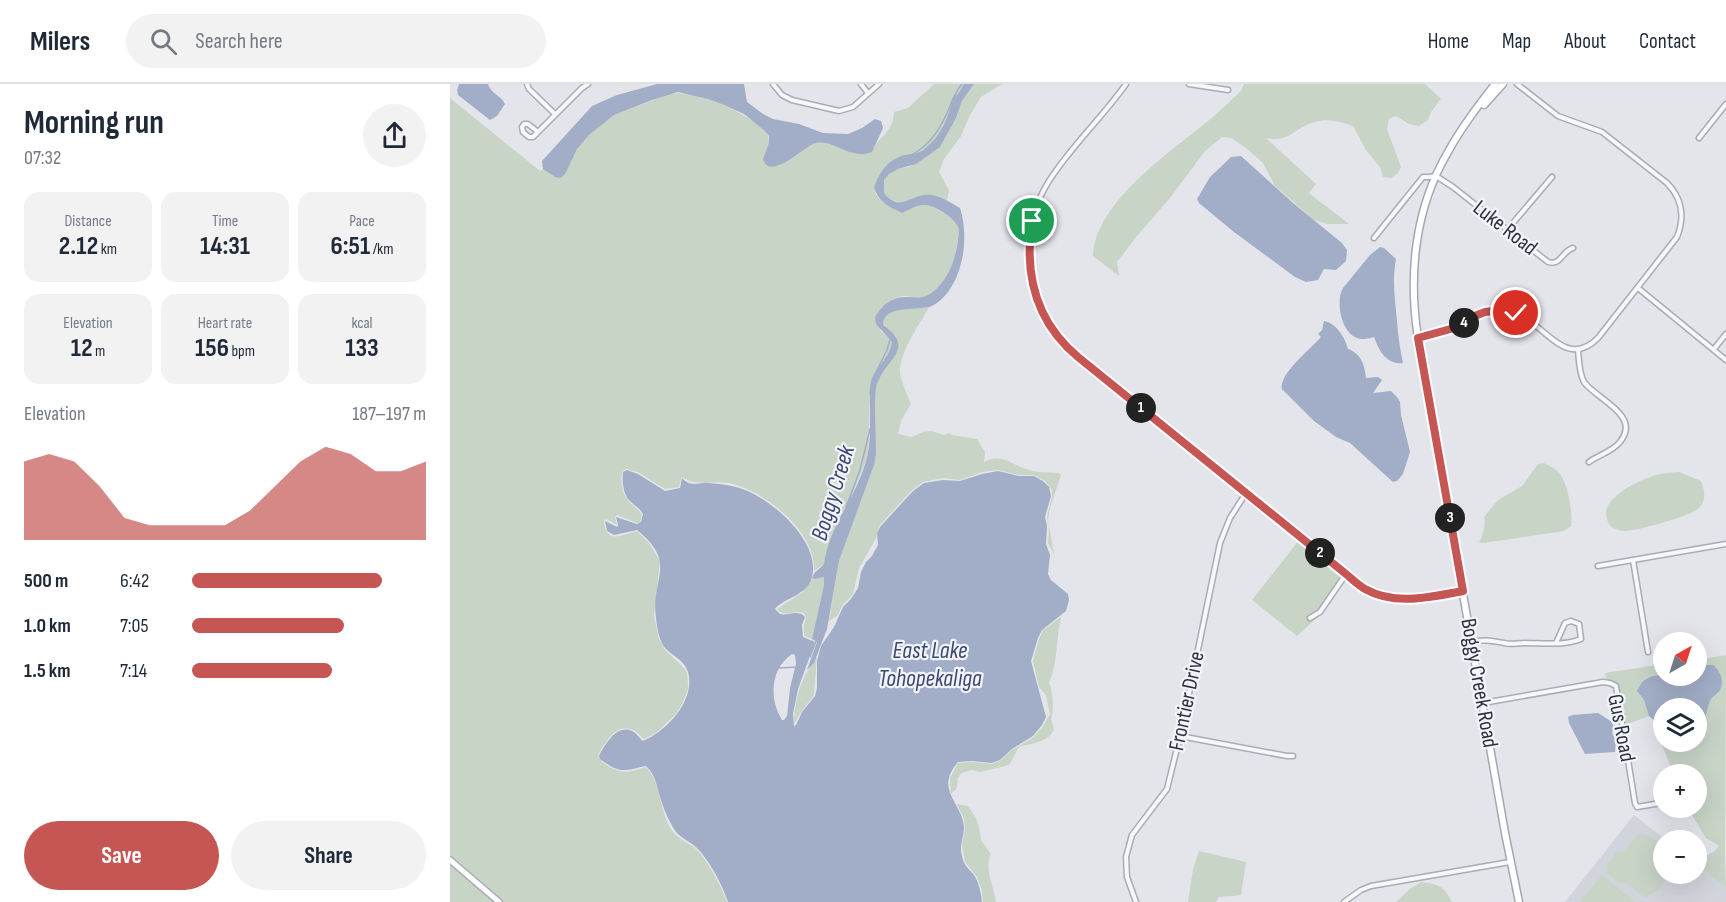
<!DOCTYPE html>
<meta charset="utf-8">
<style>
body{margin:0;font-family:"Sofia Sans Condensed",sans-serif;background:#f2f2f3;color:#1f2937;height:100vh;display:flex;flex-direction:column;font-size:22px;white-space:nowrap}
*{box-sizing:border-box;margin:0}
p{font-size:20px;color:#747a83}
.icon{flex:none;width:33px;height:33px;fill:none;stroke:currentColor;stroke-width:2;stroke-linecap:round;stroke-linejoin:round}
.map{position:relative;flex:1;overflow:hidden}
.side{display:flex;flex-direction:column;background:#fff;width:450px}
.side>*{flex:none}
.needle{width:39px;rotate:39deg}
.buttons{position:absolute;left:1203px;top:548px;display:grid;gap:12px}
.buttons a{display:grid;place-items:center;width:54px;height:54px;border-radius:50%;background:#fff;box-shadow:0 6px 24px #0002;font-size:30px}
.pin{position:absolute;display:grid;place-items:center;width:51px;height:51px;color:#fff;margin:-26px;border:3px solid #fff;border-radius:50%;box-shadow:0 2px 6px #0007}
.km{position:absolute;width:30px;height:30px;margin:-15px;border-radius:50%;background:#222;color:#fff;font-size:16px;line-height:30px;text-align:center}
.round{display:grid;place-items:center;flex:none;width:63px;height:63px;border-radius:32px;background:#f2f2f3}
.summary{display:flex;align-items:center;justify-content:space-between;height:102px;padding:0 24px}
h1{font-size:33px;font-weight:700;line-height:45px}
.metrics{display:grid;grid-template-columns:repeat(3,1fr);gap:9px;height:102px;padding:6px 24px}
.metrics div{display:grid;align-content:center;border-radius:15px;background:#f2f2f3;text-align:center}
.metrics b{font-size:26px;font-weight:700}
.metrics small{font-size:16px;font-weight:400}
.metrics p{font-size:16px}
.chart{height:168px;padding:12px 24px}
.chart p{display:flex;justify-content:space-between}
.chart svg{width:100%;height:108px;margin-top:6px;fill:#c55654;opacity:.7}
.button{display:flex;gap:12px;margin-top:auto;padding:12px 24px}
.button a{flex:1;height:69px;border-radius:36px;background:#c55654;color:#fff;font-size:24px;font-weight:700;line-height:69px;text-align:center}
.button a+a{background:#f2f2f3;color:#1f2937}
ul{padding:0 24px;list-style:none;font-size:20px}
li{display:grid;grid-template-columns:96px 72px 1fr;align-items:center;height:45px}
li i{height:15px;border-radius:8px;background:#c55654}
header{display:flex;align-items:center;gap:36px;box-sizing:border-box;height:84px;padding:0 30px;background:#fff;border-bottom:2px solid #e0e1e3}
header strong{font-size:28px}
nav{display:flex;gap:33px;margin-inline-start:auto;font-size:21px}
.search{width:420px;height:54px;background:#f2f2f3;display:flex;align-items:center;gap:15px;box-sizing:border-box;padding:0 21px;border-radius:33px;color:#747a83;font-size:22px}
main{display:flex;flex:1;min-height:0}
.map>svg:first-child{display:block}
.built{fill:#d2d4dc}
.green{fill:#c7d4c6}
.water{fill:#a2aec7;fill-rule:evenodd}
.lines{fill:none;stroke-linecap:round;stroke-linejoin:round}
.stream{stroke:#a2aec7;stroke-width:1.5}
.street-casing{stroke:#a9abb5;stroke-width:7}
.secondary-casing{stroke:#a9abb5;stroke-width:8}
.primary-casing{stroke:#a4a8b5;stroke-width:9}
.street{stroke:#f6f7f9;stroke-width:4}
.secondary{stroke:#fff;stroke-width:5}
.primary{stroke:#fff;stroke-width:6}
.route-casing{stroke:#fff;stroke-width:12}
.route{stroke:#c55654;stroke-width:8}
.labels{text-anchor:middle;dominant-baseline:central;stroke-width:4.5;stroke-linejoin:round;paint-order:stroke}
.street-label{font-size:22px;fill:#2d3142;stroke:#f3f4f8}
.water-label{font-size:24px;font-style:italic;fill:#3a4973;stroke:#f3f4f8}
</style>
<header>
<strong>Milers</strong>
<div class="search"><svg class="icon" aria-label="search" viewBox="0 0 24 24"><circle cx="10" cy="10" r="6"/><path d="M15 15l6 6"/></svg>Search here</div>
<nav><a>Home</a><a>Map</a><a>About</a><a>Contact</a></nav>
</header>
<main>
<section class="side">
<div class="summary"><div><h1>Morning run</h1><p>07:32</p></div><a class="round"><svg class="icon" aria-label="share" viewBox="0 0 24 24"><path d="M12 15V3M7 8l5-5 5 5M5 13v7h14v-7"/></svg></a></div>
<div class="metrics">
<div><p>Distance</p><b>2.12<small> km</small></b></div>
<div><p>Time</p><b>14:31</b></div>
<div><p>Pace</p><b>6:51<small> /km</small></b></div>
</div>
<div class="metrics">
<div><p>Elevation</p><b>12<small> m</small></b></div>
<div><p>Heart rate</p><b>156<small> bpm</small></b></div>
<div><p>kcal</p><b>133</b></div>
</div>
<div class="chart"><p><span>Elevation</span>187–197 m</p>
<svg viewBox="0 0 160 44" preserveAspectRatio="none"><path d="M0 44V12L10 9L20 12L30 22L40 35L50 38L60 38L70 38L80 38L90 32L100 22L110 12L120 6L130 9L140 16L150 16L160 12V44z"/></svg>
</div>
<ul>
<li><b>500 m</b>6:42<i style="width:81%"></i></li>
<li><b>1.0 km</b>7:05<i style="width:65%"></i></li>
<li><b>1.5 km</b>7:14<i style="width:60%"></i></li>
</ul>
<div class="button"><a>Save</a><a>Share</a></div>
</section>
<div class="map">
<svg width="1276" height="818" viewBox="0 0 1276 818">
<rect width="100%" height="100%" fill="#e4e5eb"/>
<path class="built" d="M1184 731 1216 756H1214V789H1246L1247 780 1276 804V818H1115Z"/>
<g class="green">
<path d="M484 0H514C502 20 496 44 479 61 468 72 454 70 441 78 434 82 430 89 427 96 426 97 424 103 424 105 425 115 443 125 452 129 459 126 466 121 473 121 483 121 504 133 508 142 511 147 504 177 501 183 496 195 485 210 473 213 467 214 460 212 454 212 441 213 432 222 425 233L431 247 442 258 441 267 422 295 419 323V359L417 374 374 480 364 487C367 448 313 405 278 399 262 397 245 402 232 393L231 394 229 403 215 405 188 388 176 385 172 388C170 396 172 410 178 416 182 422 188 424 192 431L190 438 187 439 167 431 165 433 167 441 156 435 154 437C156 461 171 451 187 447L199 459 210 477 204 532 209 555 215 566 234 584 237 589 238 600V605L232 620 226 630 207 648 194 655C190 652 188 648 183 646 166 638 154 660 148 672 151 677 153 679 158 682 174 691 179 688 196 683 212 700 209 729 223 748 228 755 239 759 246 765 258 777 271 801 277 818H52L0 773V14L90 87 93 85 105 93 118 82 127 65 139 51 164 31 219 10C248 5 293 28 315 46 318 49 319 55 319 59L371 58 388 63 402 69 422 68C430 50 443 49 444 28L458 24Z"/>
<path d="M524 0H552L531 13 520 31 511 52 494 75 489 88 499 106 497 116C492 115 486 112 482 112 462 112 451 127 434 109V96L439 90 448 85 459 83 490 63 506 34 512 17Z"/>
<path d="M794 0H975L991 15 981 28 978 36 969 42 959 40 946 32 939 35 937 45 951 83 948 89 941 94 933 93 930 83 916 66 903 42C891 38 878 34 865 38 844 43 841 59 816 54L866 100 859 109 899 140H878L864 136 825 102 813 79 796 64 781 54 772 53 755 67 720 114 687 152 667 178 669 192 643 172C645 120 716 71 753 41 766 31 778 19 791 7Z"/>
<path d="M479 223C470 240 449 269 450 288 450 294 458 313 461 320L451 337 448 350 462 353 473 348 481 347 494 351 499 349 502 351 527 355 535 368 534 378C552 368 563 382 579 386 588 389 598 388 608 389L611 391 600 424 598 436 604 470 598 459 599 442 597 433 602 412V406L594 396 584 391H569L548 386 532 388 510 396 493 394 473 398 462 406 429 442 426 454 409 484 403 510 392 522 388 531 379 537 389 477 424 381 426 371C426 351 421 312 428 296 434 284 444 277 448 264L433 240C435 219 465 227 479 223Z"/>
<path d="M1094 379C1099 382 1107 385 1110 390 1118 400 1123 430 1121 442L1114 447 1033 459 1029 458C1033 452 1036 440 1034 433L1048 416 1072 402 1088 380Z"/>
<path d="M1229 388 1251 397C1254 406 1257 414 1250 423 1243 432 1184 448 1172 447 1171 447 1164 444 1163 444 1158 440 1156 434 1156 428 1158 411 1191 395 1206 391 1213 389 1221 389 1229 388Z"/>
<path d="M850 455 896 493 872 529 847 552 802 516Z"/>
<path d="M374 493V501L362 555 354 552V541L356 533 354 529C344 525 334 534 327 525L353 508 362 494 365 495Z"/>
<path d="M611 533C606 555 608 578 599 599 603 606 604 628 601 635L604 646C597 659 582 659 569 663L559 681 530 688 522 686 511 689 508 694 507 704 501 710 500 694 508 679 522 678 542 680 550 677 562 666 584 653 593 642 600 630 596 611 589 603 583 577 589 555 593 546Z"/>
<path d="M1276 571 1275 777 1276 804 1247 780V772C1256 772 1263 771 1269 762L1256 754 1237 723H1246V690H1224L1210 657H1246L1247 647 1249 645 1261 615 1269 608 1263 581 1247 583V576Z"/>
<path d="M367 572 364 611 351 628 344 640C344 624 348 603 357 588 360 583 364 579 367 572Z"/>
<path d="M1213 580V591L1195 595 1188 609 1194 616 1199 632 1175 641 1171 614 1167 601 1157 597 1155 589Z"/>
<path d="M507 720 518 722 526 734 529 742 531 756 541 770C534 785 544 802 546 818H533L532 806 527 793 515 778 512 761 515 745 514 735Z"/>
<path d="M1189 749C1214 755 1214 767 1214 789H1217L1210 804 1195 814 1176 799H1168L1167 797 1157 789 1156 782 1164 772V769L1173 768Z"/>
<path d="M749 767 796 778 791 811 769 813 766 818H738L743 785Z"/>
<path d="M0 778 46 818H0Z"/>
<path d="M1152 791 1185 818H1130Z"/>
<path d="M971 798C988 800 994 802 1002 818H946L960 805Z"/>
</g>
<g class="water">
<path d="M9 0H38C40 9 52 12 55 20L47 32 40 36 8 11 7 6Z"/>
<path d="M207 0H294L297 18 313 30 323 35 349 40 373 49 398 50 412 44 425 35 431 37 433 44 422 68C416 70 410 71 404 69 391 67 377 54 363 60 352 65 319 97 313 75L319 59V52L315 47 294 30 274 21 258 15 228 8 202 16 164 31 139 51 127 65 115 90 111 94 105 93 93 85 92 77 142 22 167 11Z"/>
<path d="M514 0H524L512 17 506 34 490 63 466 80 448 85 439 90 434 96V109C450 127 456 114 474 111 486 109 500 118 510 124 520 154 513 203 484 221 471 229 434 218 433 241 469 266 431 277 426 304 425 310 425 317 425 323 425 339 426 355 426 371L424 381 389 477 377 545 364 579 357 586 367 558 362 555 374 501V493L365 495 362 494C364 487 369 486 374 480 379 442 408 411 417 373 422 353 419 333 420 313 420 307 420 300 422 294 428 281 440 273 442 258L426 240 425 233C433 219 443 212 459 213 463 213 469 214 473 213 485 210 496 195 501 183 504 178 511 148 508 143 504 133 484 121 474 121 466 121 459 126 452 129 439 123 429 118 424 104 429 88 438 75 455 71 462 70 467 70 473 66 490 54 499 33 503 13L508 10Z"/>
<path d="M791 72 843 119 892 159 897 166 896 177 886 186 874 185 868 196 856 198 845 193 784 148 749 119 747 115 760 93 781 73Z"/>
<path d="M930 163 934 164 946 175C942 196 945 215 947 237 948 252 950 265 953 279 936 281 929 266 924 253 920 254 917 255 914 255 893 257 884 219 893 204L920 171Z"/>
<path d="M874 237C886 239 895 253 898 265 911 269 915 282 916 294L928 293 932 296 923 309 941 307 947 313 950 318 951 331 960 368 953 390 947 397 943 398 900 359 886 353 864 337 833 306H832C828 290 860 266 871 253L868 250 872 246Z"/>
<path d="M177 386 188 390 215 407 230 404 232 394C235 397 236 398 239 399 244 401 249 399 253 399 267 399 282 401 295 406 324 417 374 461 361 496 355 512 334 514 325 525L330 530C339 532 348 525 355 533L352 541 353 553 365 558 348 605 343 630 344 642 346 641 352 628 365 612 367 604V577L371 562 384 543 393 523 401 515 408 504 411 488 416 478 422 472 428 461 427 449 430 443 463 407 474 399 493 396 510 397 532 390 548 387 569 392H584L593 397 599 403 601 412 595 433 597 442 596 460 600 471 598 490 601 496 618 510 619 516 616 527 592 546 588 554 581 577 596 633 592 641 583 652 562 665 550 676 542 679 522 677 508 678C484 706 512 718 514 743 514 756 508 760 513 776 515 782 520 786 524 791 529 799 531 809 532 818H278C272 800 261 780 249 766 242 758 229 754 224 745 219 737 215 728 212 719 207 706 207 692 196 682 173 687 170 690 150 675L149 672C155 661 166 640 182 647 187 649 189 654 193 657 217 647 246 616 238 588 235 577 223 572 216 565 209 558 207 543 206 534 200 494 229 480 187 446L164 451 157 447 155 437 167 443 168 441 166 433 187 440 191 438 193 430C189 423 183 421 178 415 173 408 172 396 173 388ZM342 570 345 571 346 580 340 604 337 632 334 636H332C319 615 320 585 342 570Z"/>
<path d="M1255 581H1263C1270 586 1275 598 1270 606 1268 610 1262 612 1260 617 1256 628 1256 638 1247 647L1246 624H1214L1213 656 1210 657 1208 640 1199 632 1194 616 1187 607C1189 603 1192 597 1196 595 1210 588 1231 591 1246 591L1247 583Z"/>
<path d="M1148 629 1162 638 1164 643 1162 649 1166 655 1165 668 1135 670 1119 639 1118 633 1122 631Z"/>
</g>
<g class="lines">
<g class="stream">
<path d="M462 71C483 58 491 44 500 22 503 14 506 7 512 0"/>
<path d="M425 290 437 266 440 256"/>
<path d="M420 310 422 297"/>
<path d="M396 423 410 386 420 345"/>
<path d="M360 573 367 555"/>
<path d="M328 584 347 583"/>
</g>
<g class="street-casing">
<g id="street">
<path d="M77 0 79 5 105 30"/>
<path d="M323 0 332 11 342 16 389 27 403 23 429 0"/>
<path d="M411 0 418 9"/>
<path d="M676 0C652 34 621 62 599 97 563 154 578 223 623 269L915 505C951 521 975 514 1013 507"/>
<path d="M739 0 778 6"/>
<path d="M88 48 78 40H74L72 43 73 48 79 53H83L132 4 138 0"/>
<path d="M1249 54 1276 20"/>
<path d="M1057 146 1102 93"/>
<path d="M924 154 973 93H980L986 92 1003 103 1098 178C1111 182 1112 167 1123 164"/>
<path d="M1188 204 1276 276"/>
<path d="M968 254C980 250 993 249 1004 244 1010 242 1015 237 1020 234 1033 226 1050 224 1065 229 1094 238 1115 287 1148 254L1227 153C1235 133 1232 114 1217 99L1152 48 1108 32 1067 0"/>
<path d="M1264 265 1276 250"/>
<path d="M1128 266C1129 276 1129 289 1134 298 1146 315 1192 331 1170 358 1162 368 1148 371 1139 378"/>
<path d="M1183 476 1198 568"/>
<path d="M1148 482 1276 460"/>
<path d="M860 534 870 528 896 490"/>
<path d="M1021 558C1034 555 1042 557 1054 559 1061 561 1067 559 1074 559 1092 559 1114 562 1131 555L1129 540 1121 537 1115 539 1106 559"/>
<path d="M1033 619 1153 598 1160 599 1166 602 1185 719 1187 723 1211 719"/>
<path d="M730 652 837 672H843"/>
<path d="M686 818 677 793 676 773 682 751 717 705 731 648 770 459 780 434 796 409"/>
<path d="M894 818 911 806 921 802 1060 778"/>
</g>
</g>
<g class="secondary-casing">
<path id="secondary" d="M0 776 49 818"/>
</g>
<g class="primary-casing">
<g id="primary">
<path d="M1045 0C1028 22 1011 44 998 68 965 124 958 190 968 254L1055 749 1069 818"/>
<path d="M1034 21 1053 0"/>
</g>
</g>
<use href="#street" class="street"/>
<use href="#secondary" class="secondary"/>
<use href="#primary" class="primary"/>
</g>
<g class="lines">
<g class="route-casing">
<path id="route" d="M582 137C574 190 586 238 628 273L896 490C902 495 908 501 915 505 945 522 981 513 1013 507L968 254 1004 244 1022 233 1035 228 1050 226 1066 229"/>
</g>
<use href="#route" class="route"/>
</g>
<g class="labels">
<g class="street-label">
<text transform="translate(1055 144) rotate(38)">Luke Road</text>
<text transform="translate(1029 599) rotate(80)">Boggy Creek Road</text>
<text transform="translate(737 617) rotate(-78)">Frontier Drive</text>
<text transform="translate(1171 644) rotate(79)">Gus Road</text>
</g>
<g class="water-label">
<text transform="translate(383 409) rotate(-73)">Boggy Creek</text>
<text x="480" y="566">East Lake<tspan x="480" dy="28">Tohopekaliga</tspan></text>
</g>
</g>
</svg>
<div class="buttons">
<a><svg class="needle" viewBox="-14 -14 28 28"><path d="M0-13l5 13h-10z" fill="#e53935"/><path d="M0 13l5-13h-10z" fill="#747a83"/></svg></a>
<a><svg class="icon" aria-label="layers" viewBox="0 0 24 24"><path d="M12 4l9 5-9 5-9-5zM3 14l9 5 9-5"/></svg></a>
<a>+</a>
<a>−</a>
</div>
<div class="pin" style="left:582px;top:137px;background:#1e9e55"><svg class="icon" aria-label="arrive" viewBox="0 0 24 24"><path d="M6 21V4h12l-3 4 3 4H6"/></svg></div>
<div class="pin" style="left:1066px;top:229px;background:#d93025"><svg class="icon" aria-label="check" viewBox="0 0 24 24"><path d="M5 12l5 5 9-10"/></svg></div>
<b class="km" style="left:691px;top:324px">1</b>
<b class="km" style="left:870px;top:469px">2</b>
<b class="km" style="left:1000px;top:434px">3</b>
<b class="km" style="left:1014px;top:239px">4</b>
</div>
</main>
